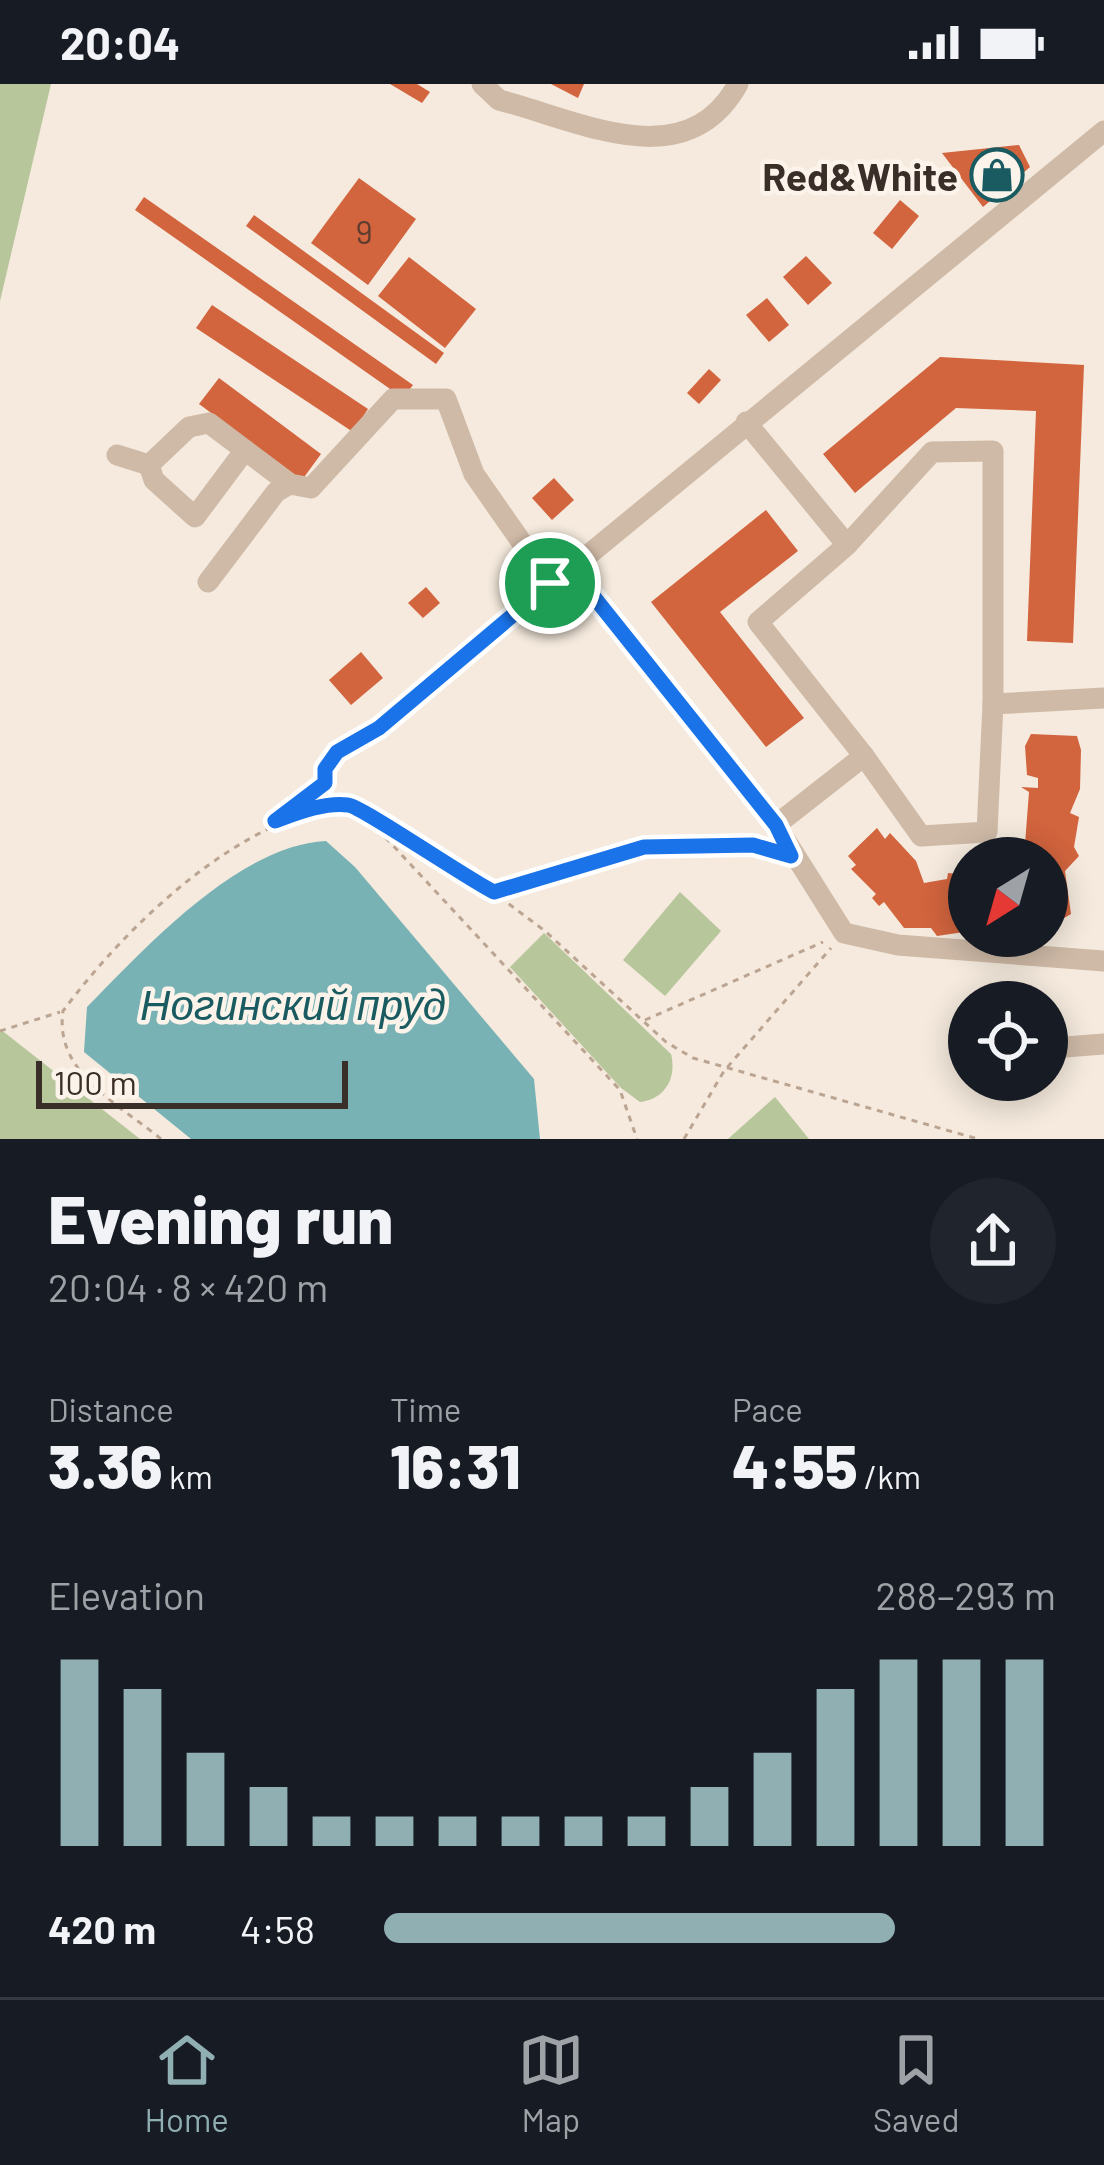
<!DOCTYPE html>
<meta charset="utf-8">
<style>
body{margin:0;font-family:Barlow,sans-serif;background:#20242c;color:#f1f3f6;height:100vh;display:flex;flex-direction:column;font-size:45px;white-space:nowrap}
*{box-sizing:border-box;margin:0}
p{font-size:39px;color:#9ea1a6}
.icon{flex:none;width:66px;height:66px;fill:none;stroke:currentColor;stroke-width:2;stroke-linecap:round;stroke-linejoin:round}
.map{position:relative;height:1055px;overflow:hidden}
.side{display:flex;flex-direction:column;background:#171b24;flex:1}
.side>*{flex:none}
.needle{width:78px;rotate:217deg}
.tools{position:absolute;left:948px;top:753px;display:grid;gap:24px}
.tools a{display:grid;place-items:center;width:120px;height:120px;border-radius:50%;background:#171b24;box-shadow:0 6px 30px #0003;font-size:60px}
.scale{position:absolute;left:36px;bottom:30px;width:312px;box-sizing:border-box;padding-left:12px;border:6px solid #3a2e28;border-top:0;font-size:33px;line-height:42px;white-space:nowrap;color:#3a2e28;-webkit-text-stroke:9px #fcf4ea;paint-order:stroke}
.pin{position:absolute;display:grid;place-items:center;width:102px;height:102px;color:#fff;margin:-51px;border:6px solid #fff;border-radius:50%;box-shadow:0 3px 12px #0007}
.round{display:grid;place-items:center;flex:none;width:126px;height:126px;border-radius:63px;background:#20242c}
.headline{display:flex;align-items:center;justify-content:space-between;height:204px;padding:0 48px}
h1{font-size:66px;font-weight:800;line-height:90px}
.metrics{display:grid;grid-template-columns:repeat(3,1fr);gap:18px;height:204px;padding:12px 48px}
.metrics div{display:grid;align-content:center}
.metrics b{font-size:60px;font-weight:800}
.metrics small{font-size:33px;font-weight:400}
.metrics p{font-size:33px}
.chart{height:336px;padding:24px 48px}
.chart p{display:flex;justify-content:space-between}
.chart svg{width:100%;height:216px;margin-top:12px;stroke:#90afb3;stroke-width:6}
ul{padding:0 48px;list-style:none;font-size:39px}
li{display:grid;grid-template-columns:192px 144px 1fr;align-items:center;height:90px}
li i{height:30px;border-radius:15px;background:#90afb3}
.status{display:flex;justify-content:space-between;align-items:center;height:84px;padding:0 60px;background:#171b24;direction:ltr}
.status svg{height:33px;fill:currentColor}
.tabs{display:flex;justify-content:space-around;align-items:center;height:168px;border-top:3px solid #363941;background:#171b24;font-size:33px;color:#9ea1a6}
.tabs a{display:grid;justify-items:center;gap:6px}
.tabs .current{color:#90afb3}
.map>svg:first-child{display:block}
.green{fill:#b7c69b}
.water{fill:#79b2b5}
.building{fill:#d2643e}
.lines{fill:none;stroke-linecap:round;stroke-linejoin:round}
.path{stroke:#bba491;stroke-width:3;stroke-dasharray:6 6;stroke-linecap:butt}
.minor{stroke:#cfbaa7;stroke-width:21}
.route-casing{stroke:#fff;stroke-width:24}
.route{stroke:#1a73e8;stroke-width:15}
.labels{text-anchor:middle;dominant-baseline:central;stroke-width:9;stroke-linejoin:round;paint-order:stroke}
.number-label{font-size:33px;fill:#603c2e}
.poi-label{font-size:39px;font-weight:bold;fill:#3a2e28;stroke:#fcf4ea;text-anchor:end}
.water-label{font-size:42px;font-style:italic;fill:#195b61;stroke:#fcf4ea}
</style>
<div class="status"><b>20:04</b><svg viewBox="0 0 49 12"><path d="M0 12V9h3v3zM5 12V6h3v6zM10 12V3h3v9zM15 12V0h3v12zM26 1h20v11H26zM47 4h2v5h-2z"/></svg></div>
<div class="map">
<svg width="1104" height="1055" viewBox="0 0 1104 1055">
<rect width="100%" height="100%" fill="#f5eadd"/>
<g class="green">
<path d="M0 0H51L0 217Z"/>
<path d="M680 808 721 847 665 912 623 876Z"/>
<path d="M544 849 671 970C677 994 665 1015 640 1018L621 1004 510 883Z"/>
<path d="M0 945 140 1055H0Z"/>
<path d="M775 1013 809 1055H728Z"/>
</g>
<path class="water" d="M326 757 355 783 534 995 540 1055H191L84 968 87 923C145 864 239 761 326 757Z"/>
<g class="building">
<path d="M390 0H417L430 8 422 19Z"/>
<path d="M551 0H584L578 14Z"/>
<path d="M1019 61 1030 83 983 123 942 69Z"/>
<path d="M359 94 416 135 368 201 311 159Z"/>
<path d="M144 113 413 301 403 314 135 126Z"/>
<path d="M900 116 919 132 892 165 873 149Z"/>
<path d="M254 131 444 269 436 280 246 142Z"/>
<path d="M806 172 832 199 808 221 783 193Z"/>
<path d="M409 173 476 225 445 264 378 212Z"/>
<path d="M767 214 789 241 769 258 746 231Z"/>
<path d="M212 221 368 325 353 348 196 244Z"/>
<path d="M940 273 1084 281 1073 559 1027 557 1036 327 956 324 855 409 823 370Z"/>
<path d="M709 285 721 296 699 320 687 309Z"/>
<path d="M219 294 321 370 302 396 199 320Z"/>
<path d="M554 394 574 416 552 436 532 414Z"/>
<path d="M766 426 798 467 720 528 804 634 766 663 651 518Z"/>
<path d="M426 503 440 519 423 534 408 519Z"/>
<path d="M361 568 383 594 351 621 329 596Z"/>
<path d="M1031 650 1077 652 1081 666 1080 705 1070 729 1079 733 1074 763 1079 772 1065 787 1071 830 1054 840 1055 849H1047V774H1037V761L1025 760 1029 708 1021 703 1038 704V694L1027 691 1025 662Z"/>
<path d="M877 744 885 755 890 749 916 777 924 799 947 795 948 789 969 791V854L964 848 937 852 931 844H904L884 818 879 822 872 814 876 810 851 785 856 781 848 772Z"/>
</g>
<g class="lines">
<g class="path">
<path d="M361 727 620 1006 637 1055"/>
<path d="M290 730 325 699C325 674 342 665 362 653"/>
<path d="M495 808 644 763 766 765"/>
<path d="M645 936 823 858"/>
<path d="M0 947 60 928"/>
<path d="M161 1055C119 1020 54 989 63 927 127 841 237 735 346 720L493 808 545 847 666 958 693 974 978 1055"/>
<path d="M684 1055 724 987 831 864"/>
</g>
<g class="minor">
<path d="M482 0 499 16C581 37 686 94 738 0"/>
<path d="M746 338 847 461 758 538 864 672"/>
<path d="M117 371 149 381 189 343 209 339 290 400 311 404 393 315H446L474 390 550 499"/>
<path d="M149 381 154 396 195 433 245 366"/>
<path d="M847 461 932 368 993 367V620"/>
<path d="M570 483 776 741 844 849 898 861 1104 877"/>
<path d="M208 498 276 408 290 400"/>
<path d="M379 643 1104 47"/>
<path d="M776 741 864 672 921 752 987 748 993 620 1104 614"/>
<path d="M1065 963 1104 960"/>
</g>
</g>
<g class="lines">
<g class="route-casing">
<path id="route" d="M570 483 776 741 791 772 753 761 644 763 494 808C469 796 361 722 348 721 324 718 297 729 275 737L325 699V685L337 668 379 644Z"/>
</g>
<use href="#route" class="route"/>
</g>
<defs>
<g id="shop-ring" transform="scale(2.7)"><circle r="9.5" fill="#fcf4ea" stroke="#195b61" stroke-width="1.5"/><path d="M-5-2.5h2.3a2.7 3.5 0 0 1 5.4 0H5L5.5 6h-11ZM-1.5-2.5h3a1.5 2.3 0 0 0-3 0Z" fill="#195b61"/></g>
</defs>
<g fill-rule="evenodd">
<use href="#shop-ring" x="997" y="91"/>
</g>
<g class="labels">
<g class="number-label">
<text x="364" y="147">9</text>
</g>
<g class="poi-label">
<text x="958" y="91">Red&amp;White</text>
</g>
<g class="water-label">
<text x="293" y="919">Ногинский пруд</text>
</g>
</g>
</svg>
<div class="tools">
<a><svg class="needle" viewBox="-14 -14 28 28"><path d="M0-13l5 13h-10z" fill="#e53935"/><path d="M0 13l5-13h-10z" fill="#9ea1a6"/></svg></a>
<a><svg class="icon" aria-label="locate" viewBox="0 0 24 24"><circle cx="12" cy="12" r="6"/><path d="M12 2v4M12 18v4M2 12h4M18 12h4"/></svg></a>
</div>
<div class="scale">100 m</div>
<div class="pin" style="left:550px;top:499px;background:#1e9e55"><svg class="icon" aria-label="arrive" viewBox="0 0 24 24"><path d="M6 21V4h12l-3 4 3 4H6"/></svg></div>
</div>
<section class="side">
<div class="headline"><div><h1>Evening run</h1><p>20:04 · 8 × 420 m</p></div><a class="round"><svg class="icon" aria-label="share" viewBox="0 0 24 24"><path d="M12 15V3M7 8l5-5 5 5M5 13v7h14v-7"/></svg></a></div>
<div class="metrics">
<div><p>Distance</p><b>3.36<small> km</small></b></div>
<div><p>Time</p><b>16:31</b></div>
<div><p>Pace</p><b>4:55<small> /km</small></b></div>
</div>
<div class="chart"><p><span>Elevation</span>288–293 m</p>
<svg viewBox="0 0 160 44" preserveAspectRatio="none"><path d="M5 44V6M15 44V12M25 44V25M35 44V32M45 44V38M55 44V38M65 44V38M75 44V38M85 44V38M95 44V38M105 44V32M115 44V25M125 44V12M135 44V6M145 44V6M155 44V6"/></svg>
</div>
<ul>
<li><b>420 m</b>4:58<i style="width:76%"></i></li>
</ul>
</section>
<nav class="tabs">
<a class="current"><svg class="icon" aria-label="home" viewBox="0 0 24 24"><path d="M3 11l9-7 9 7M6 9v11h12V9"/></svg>Home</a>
<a><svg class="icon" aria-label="map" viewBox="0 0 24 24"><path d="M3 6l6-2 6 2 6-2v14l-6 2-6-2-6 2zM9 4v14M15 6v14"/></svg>Map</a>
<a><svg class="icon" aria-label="saved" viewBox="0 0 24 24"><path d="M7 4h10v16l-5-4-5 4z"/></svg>Saved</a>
</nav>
